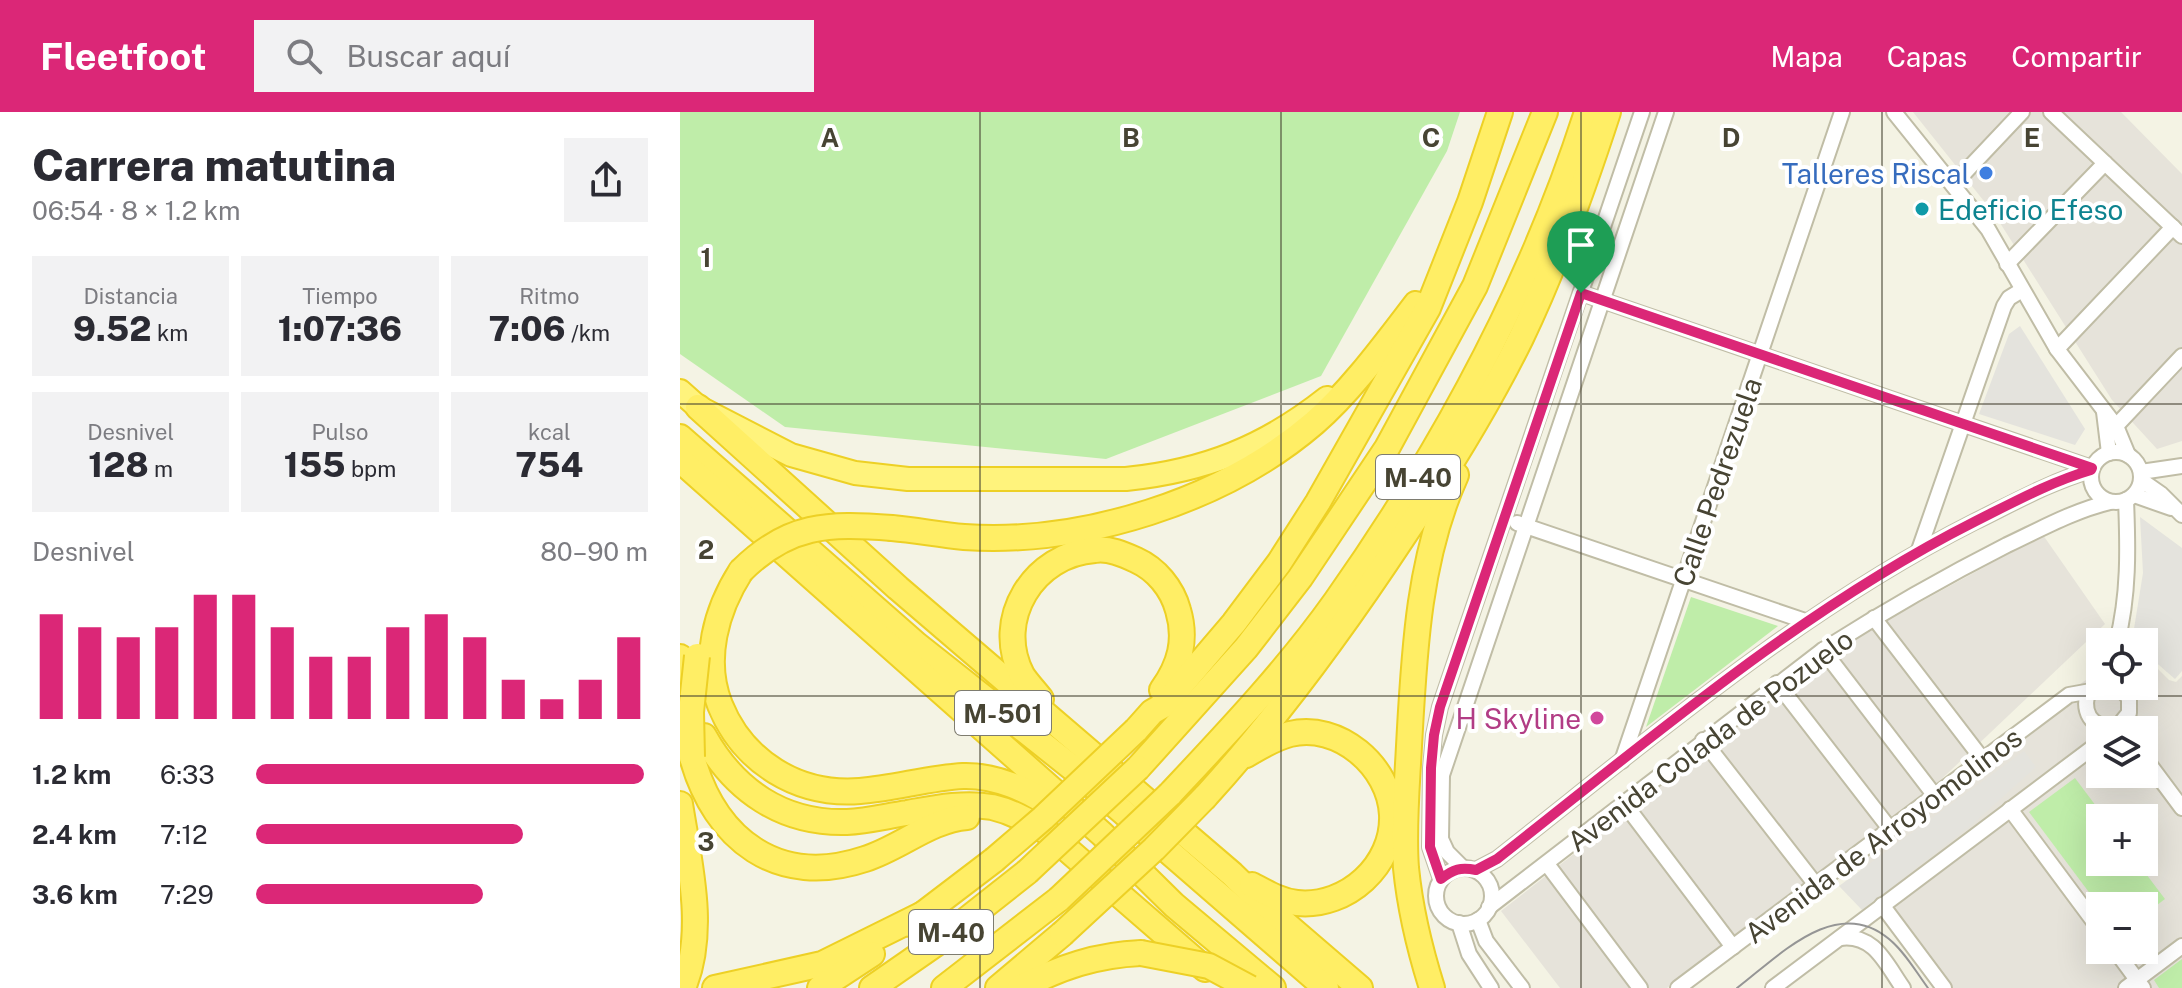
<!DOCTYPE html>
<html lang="es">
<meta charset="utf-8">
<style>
body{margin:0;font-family:"Public Sans",sans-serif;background:#f2f2f3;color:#2b2b33;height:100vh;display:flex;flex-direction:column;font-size:30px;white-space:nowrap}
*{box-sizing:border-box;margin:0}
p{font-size:26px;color:#7c7c81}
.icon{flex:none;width:44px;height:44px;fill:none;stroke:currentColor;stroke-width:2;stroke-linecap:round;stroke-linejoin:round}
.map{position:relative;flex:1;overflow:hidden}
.drawer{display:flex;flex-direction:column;background:#fff;width:680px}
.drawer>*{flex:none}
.fabs{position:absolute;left:1406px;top:516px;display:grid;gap:16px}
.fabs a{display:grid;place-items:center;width:72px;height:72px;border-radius:0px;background:#fff;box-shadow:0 8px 32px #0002;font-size:40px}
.pin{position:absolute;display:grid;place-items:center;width:68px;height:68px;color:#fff;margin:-82px -34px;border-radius:50% 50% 50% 0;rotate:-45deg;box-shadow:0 0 8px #0007}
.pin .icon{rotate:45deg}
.round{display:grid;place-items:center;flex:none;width:84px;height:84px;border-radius:0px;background:#f2f2f3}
.overview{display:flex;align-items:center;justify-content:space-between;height:136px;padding:0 32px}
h1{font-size:44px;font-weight:800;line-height:60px}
.stats{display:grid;grid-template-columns:repeat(3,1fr);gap:12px;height:136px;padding:8px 32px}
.stats div{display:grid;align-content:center;border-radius:0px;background:#f2f2f3;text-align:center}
.stats b{font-size:34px;font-weight:800}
.stats small{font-size:22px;font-weight:400}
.stats p{font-size:22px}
.chart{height:224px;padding:16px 32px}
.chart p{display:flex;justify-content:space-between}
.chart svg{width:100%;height:144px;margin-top:8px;stroke:#db2777;stroke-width:6}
ul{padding:0 32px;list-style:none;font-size:26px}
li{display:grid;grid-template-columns:128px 96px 1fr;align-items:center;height:60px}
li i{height:20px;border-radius:10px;background:#db2777}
header{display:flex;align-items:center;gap:48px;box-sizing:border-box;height:112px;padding:0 40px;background:#db2777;color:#fff}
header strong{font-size:38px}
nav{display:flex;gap:44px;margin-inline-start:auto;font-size:28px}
.search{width:560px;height:72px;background:#f2f2f3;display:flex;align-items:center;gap:20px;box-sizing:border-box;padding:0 28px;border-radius:0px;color:#7c7c81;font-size:30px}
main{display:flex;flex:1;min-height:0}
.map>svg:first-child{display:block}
.industrial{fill:#e6e3da;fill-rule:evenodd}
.green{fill:#bfeda9}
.parking{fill:#e4e3dd}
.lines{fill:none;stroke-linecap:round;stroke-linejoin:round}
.minor-casing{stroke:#c0bda6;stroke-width:18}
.trunk-casing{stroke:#edd025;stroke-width:26}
.motorway-casing{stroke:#edd025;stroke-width:28}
.minor{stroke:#fff;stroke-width:14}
.trunk{stroke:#fff37c;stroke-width:22}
.motorway{stroke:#ffee65;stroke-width:24}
.tram{stroke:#959595;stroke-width:2}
.motorway-bridge-casing{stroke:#edd025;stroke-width:28;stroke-linecap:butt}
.motorway-bridge{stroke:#ffee65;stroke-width:24}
.route-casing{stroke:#fff;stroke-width:16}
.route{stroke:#db2777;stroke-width:10}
.grid{fill:none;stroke:#474433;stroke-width:2;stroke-opacity:0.55}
.shop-dot{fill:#3f7fe0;stroke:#fff;stroke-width:3}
.culture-dot{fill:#0f9aa8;stroke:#fff;stroke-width:3}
.hotel-dot{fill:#d1479c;stroke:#fff;stroke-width:3}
.labels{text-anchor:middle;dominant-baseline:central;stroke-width:8;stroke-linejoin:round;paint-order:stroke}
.shield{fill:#fff;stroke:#7e7c70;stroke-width:2}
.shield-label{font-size:26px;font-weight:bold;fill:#474433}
.shop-label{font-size:28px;fill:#366cbe;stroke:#fff;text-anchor:end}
.culture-label{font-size:28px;fill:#0d838f;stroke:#fff;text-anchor:start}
.street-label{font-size:28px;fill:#474433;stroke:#fff}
.hotel-label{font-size:28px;fill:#b23c85;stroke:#fff;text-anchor:end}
.grid-label{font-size:26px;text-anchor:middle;font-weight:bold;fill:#474433;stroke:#fff;stroke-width:8;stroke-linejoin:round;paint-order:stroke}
</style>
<header>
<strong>Fleetfoot</strong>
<div class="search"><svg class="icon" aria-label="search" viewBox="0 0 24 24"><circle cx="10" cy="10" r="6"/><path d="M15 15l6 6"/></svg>Buscar aquí</div>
<nav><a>Mapa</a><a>Capas</a><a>Compartir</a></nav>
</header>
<main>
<section class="drawer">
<div class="overview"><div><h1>Carrera matutina</h1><p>06:54 · 8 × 1.2 km</p></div><a class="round"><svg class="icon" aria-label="share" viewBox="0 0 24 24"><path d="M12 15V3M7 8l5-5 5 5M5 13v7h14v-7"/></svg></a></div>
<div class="stats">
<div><p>Distancia</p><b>9.52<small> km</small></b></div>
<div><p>Tiempo</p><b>1:07:36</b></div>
<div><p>Ritmo</p><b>7:06<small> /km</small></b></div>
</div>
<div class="stats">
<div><p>Desnivel</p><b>128<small> m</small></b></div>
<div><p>Pulso</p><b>155<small> bpm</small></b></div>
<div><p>kcal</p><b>754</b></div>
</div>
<div class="chart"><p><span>Desnivel</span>80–90 m</p>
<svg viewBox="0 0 160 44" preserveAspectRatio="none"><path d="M5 44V12M15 44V16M25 44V19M35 44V16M45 44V6M55 44V6M65 44V16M75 44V25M85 44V25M95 44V16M105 44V12M115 44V19M125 44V32M135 44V38M145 44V32M155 44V19"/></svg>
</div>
<ul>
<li><b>1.2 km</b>6:33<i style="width:99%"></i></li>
<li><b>2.4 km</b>7:12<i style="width:68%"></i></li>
<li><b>3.6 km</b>7:29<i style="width:58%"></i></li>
</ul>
</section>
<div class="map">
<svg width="1502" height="876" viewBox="0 0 1502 876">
<rect width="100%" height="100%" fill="#f4f3e4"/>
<g class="industrial">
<path d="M1233 0H1441L1502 62V329L1477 337 1432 288 1315 103Z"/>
<path d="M1363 423 1425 512 1251 677 987 876H880L821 799 1158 535Z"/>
<path d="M1464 543 1489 568 1496 570 1502 564V876H1271L1169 743 1310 636 1420 558V574H1464ZM1420 618H1464V662H1420ZM1420 706H1464V750H1420ZM1420 794H1464V838H1420Z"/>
</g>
<g class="green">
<path d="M0 0H780L767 39 641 264 426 347 105 315 0 242Z"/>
<path d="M1011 485 1098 514 966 615Z"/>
<path d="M1395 666 1425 706H1420V750H1457L1485 787 1464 803V794L1420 795 1349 700Z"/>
<path d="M1502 847V876H1479L1474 868Z"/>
</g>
<g class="parking">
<path d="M1340 214 1405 317 1395 333 1299 302 1329 222Z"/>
<path d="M1460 405 1502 436V559L1495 567 1464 540V530L1452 529 1463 461Z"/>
<path d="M1344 639 1356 655 1295 710 1182 798 1159 774Z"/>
</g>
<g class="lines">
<g class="minor-casing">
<g id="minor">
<path d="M1214 0 1308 117 1377 237 1436 314 1448 343"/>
<path d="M1371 0 1502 124"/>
<path d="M1273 73 1342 0"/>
<path d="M1327 152 1425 51"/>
<path d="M901 181 1412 356"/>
<path d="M1377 237 1493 115"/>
<path d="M1424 300 1429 341"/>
<path d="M1436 314 1502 244"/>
<circle cx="1436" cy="365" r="25"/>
<path d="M1461 360 1502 354"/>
<path d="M1461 368 1481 382 1502 403"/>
<path d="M1454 383 1491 396"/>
<path d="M837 411 1125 509"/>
<path d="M1239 438 1324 194 1329 186 1342 178"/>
<path d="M1194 506 1303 648"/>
<path d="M1437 530C1449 483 1448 436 1446 388"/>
<path d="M1143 538 1255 684"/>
<path d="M1097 571 1210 717"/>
<path d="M1420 573 1407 584C1402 606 1419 621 1440 612L1449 601V586L1438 574"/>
<path d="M1023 628 1136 773"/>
<path d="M1464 645 1502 696"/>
<path d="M942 649 1162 0"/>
<path d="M944 691 1053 835"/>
<path d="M1330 697 1420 818"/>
<path d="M867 752 960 876"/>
<path d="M783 756 767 740 761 727 762 663 986 0"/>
<circle cx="784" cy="784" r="28"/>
<path d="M796 758 817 747C970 627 1120 498 1294 410 1333 391 1370 370 1411 358"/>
<path d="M761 767 750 735 751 656 754 623 760 595 962 0"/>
<path d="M1202 793 1264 876"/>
<path d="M809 795 1143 538C1203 500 1264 465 1327 433 1361 417 1393 399 1430 390"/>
<path d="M798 808 806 829 842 876"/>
<path d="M779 811 789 842 811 876"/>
<path d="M1160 826C1194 821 1206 852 1223 876"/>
<path d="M1435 838 1463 876"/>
<path d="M998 876 1389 583 1411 579"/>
<path d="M1093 876 1420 630"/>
<path d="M1446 876 1502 834"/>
</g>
</g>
<g class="trunk-casing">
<path id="trunk" d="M0 279 18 295 111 343 175 361 228 367H446C525 359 585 335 647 286"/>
</g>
<g class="motorway-casing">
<g id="motorway">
<path d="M18 295 218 476 552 762 587 796 680 876"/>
<path d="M0 325 237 533 390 654 646 876"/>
<path d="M0 348 422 722 494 793 593 876"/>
<path d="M212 416C236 418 260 423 284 425 403 433 543 389 634 311 671 279 706 231 736 192"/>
<path d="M61 459C36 498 22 548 40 593 63 650 118 684 180 679 215 676 249 666 283 664 315 663 349 678 374 696"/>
<path d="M0 545 5 572"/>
<path d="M361 587C355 579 347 571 342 563 313 507 354 442 415 438 429 436 443 442 456 448 476 457 492 476 498 498 507 528 500 553 482 578"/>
<path d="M456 618 472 600 484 593 554 511 599 451 638 390 748 196 790 90 820 0"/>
<path d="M24 624C54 678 102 712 167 710 187 709 207 704 227 701 255 696 284 690 312 695 333 700 349 709 367 720L525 857"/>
<path d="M566 643C580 635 594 626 610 622 658 610 710 654 712 703 714 753 667 796 617 791 600 789 587 781 572 773"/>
<path d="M12 645C35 728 98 776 185 747 220 736 250 708 287 705"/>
<path d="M458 656 566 536 620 466 707 336 795 174 865 0"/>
<path d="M490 682C548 620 607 558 656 489 762 339 851 175 907 0"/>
<path d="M525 685C598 605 663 516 723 425 766 361 807 295 841 226 876 153 903 77 928 0"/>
<path d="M0 692C9 750 27 819 3 876"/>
<path d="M230 812 314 748"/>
<path d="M35 876 142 852 243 802"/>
<path d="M140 876 192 842"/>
<path d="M192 876 257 831 347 760"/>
<path d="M264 876 379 787"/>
<path d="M318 876 382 822"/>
<path d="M340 876C381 855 416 843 461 841"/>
<path d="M752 876C740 838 730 796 726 756 723 716 727 674 729 634 734 543 738 447 776 363"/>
</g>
</g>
<use href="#minor" class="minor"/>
<use href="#trunk" class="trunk"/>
<use href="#motorway" class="motorway"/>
<path class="tram" d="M1057 876C1098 845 1156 782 1209 827 1225 840 1236 860 1248 876"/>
<g class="motorway-bridge-casing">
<g id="motorway-bridge">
<path d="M61 459C108 412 148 411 212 416"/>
<path d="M12 645 11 600 17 544"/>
<path d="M314 748 363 706 456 618"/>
<path d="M347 760 458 656"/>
<path d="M379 787 490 682"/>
<path d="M382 822 474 737 525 685"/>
<path d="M461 841 529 854 570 876"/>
</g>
</g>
<use href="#motorway-bridge" class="motorway-bridge"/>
</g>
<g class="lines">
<g class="route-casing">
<path id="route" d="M901 181 1412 356 1411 358C1370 370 1332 391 1294 410 1120 498 970 627 817 747L796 758C781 755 773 757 761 767L750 735 751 656 754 623 760 595Z"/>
</g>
<use href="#route" class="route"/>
</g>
<path class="grid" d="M300 0V876M601 0V876M901 0V876M1202 0V876M0 292H1502M0 584H1502"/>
<circle class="shop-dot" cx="1306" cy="61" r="8"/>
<circle class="culture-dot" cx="1242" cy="97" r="8"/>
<circle class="hotel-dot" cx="917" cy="606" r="8"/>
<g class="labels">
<g class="shield">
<rect x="696" y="343" width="84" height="44" rx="6"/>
<rect x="275" y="579" width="96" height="44" rx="6"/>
<rect x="229" y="798" width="84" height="44" rx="6"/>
</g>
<g class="shield-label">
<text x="738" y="365">M-40</text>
<text x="323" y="601">M-501</text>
<text x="271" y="820">M-40</text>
</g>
<g class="shop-label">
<text x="1290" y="61">Talleres Riscal</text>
</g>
<g class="culture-label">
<text x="1258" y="97">Edeficio Efeso</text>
</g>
<g class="street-label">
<text transform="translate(1037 370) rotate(-71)">Calle Pedrezuela</text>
<text transform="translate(1030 628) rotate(-37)">Avenida Colada de Pozuelo</text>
<text transform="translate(1203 723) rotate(-37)">Avenida de Arroyomolinos</text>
</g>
<g class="hotel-label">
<text x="901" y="606">H Skyline</text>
</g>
</g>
<g class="grid-label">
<text x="150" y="35">A</text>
<text x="451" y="35">B</text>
<text x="751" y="35">C</text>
<text x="1051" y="35">D</text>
<text x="1352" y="35">E</text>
<text x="26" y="155">1</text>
<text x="26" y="447">2</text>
<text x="26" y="739">3</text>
</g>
</svg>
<div class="fabs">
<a><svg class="icon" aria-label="locate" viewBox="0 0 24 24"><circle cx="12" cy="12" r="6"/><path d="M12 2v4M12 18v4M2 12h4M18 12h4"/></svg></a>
<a><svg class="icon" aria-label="layers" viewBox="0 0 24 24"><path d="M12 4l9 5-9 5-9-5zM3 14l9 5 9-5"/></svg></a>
<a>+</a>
<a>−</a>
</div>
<div class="pin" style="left:901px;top:181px;background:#1e9e55"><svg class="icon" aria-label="arrive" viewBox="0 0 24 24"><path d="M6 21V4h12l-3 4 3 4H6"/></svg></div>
</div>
</main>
